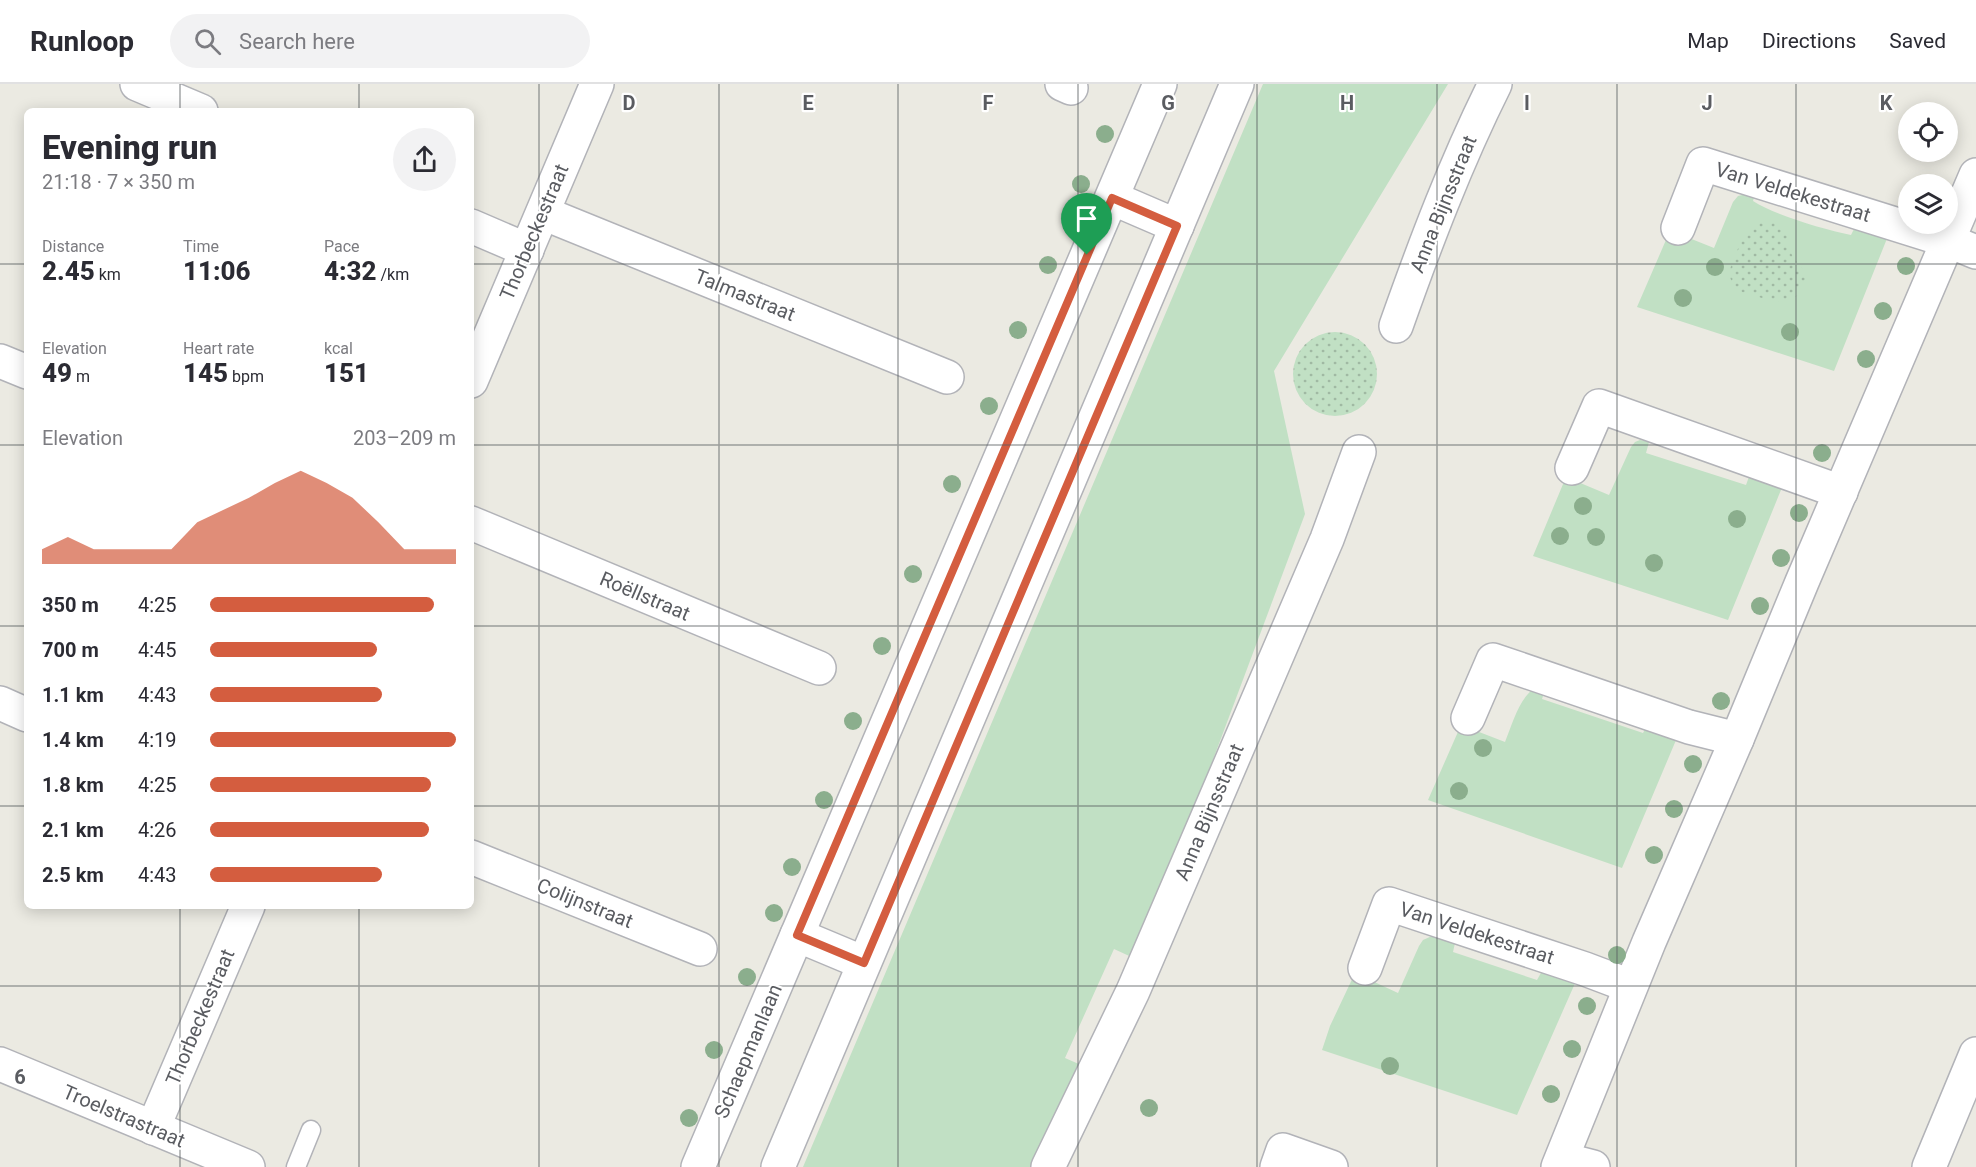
<!DOCTYPE html>
<meta charset="utf-8">
<style>
body{margin:0;font-family:Roboto,sans-serif;background:#f2f2f3;color:#2b2b33;height:100vh;display:flex;flex-direction:column;font-size:22px;white-space:nowrap}
*{box-sizing:border-box;margin:0}
p{font-size:20px;color:#7c7c81}
.icon{flex:none;width:33px;height:33px;fill:none;stroke:currentColor;stroke-width:2;stroke-linecap:round;stroke-linejoin:round}
.map{position:relative;flex:1;overflow:hidden}
.panel{position:absolute;left:24px;top:24px;width:450px;height:801px;display:flex;flex-direction:column;background:#fff;border-radius:9px;box-shadow:0 3px 15px #0003}
.panel>*{flex:none}
.fabs{position:absolute;left:1898px;top:18px;display:grid;gap:12px}
.fabs a{display:grid;place-items:center;width:60px;height:60px;border-radius:50%;background:#fff;box-shadow:0 3px 15px #0003;font-size:30px}
.pin{position:absolute;display:grid;place-items:center;width:51px;height:51px;color:#fff;margin:-62px -26px;border-radius:50% 50% 50% 0;rotate:-45deg;box-shadow:0 0 6px #0007}
.pin .icon{rotate:45deg}
.round{display:grid;place-items:center;flex:none;width:63px;height:63px;border-radius:32px;background:#f2f2f3}
.headline{display:flex;align-items:center;justify-content:space-between;height:102px;padding:0 18px}
h1{font-size:33px;font-weight:800;line-height:45px}
.stats{display:grid;grid-template-columns:repeat(3,1fr);gap:9px;height:102px;padding:6px 18px}
.stats div{display:grid;align-content:center}
.stats b{font-size:26px;font-weight:800}
.stats small{font-size:16px;font-weight:400}
.stats p{font-size:16px}
.chart{height:168px;padding:12px 18px}
.chart p{display:flex;justify-content:space-between}
.chart svg{width:100%;height:108px;margin-top:6px;fill:#d45d3f;opacity:.7}
ul{padding:0 18px;list-style:none;font-size:20px}
li{display:grid;grid-template-columns:96px 72px 1fr;align-items:center;height:45px}
li i{height:15px;border-radius:8px;background:#d45d3f}
header{display:flex;align-items:center;gap:36px;box-sizing:border-box;height:84px;padding:0 30px;background:#fff;border-bottom:2px solid #e1e1e2}
header strong{font-size:28px}
nav{display:flex;gap:33px;margin-inline-start:auto;font-size:21px}
.search{width:420px;height:54px;background:#f2f2f3;display:flex;align-items:center;gap:15px;box-sizing:border-box;padding:0 21px;border-radius:33px;color:#7c7c81;font-size:22px}
.map>svg:first-child{display:block}
.green{fill:#c1e0c4}
.park{fill:url(#park-dots)}
.lines{fill:none;stroke-linecap:round;stroke-linejoin:round}
.service-casing{stroke:#b2b3b8;stroke-width:21}
.minor-casing{stroke:#b2b3b8;stroke-width:36}
.tertiary-casing{stroke:#b2b3b8;stroke-width:36}
.service{stroke:#fff;stroke-width:18}
.minor{stroke:#fff;stroke-width:33}
.tertiary{stroke:#fff;stroke-width:33}
.tree{fill:#8bae8d}
.route-casing{stroke:#fff;stroke-width:12}
.route{stroke:#d45d3f;stroke-width:8}
.grid{fill:none;stroke:#5a5c61;stroke-width:1.5;stroke-opacity:0.55}
.labels{text-anchor:middle;dominant-baseline:central;stroke-width:4.5;stroke-linejoin:round;paint-order:stroke}
.street-label{font-size:20px;fill:#5a5c61;stroke:#fff}
.grid-label{font-size:20px;text-anchor:middle;font-weight:bold;fill:#5a5c61;stroke:#fff;stroke-width:4.5;stroke-linejoin:round;paint-order:stroke}
</style>
<header>
<strong>Runloop</strong>
<div class="search"><svg class="icon" aria-label="search" viewBox="0 0 24 24"><circle cx="10" cy="10" r="6"/><path d="M15 15l6 6"/></svg>Search here</div>
<nav><a>Map</a><a>Directions</a><a>Saved</a></nav>
</header>
<div class="map">
<svg width="1976" height="1083" viewBox="0 0 1976 1083">
<defs>
<pattern id="park-dots" width="8" height="8" patternUnits="userSpaceOnUse" patternTransform="scale(1.5)"><rect width="8" height="8" fill="#c1e0c4"/><path d="M2 2h.1M6 6h.1" fill="none" stroke="#a0b9a3" stroke-width="1.8" stroke-linecap="round"/></pattern>
</defs>
<rect width="100%" height="100%" fill="#ebeae2"/>
<g class="green">
<path d="M1263 0H1448L1274 287 1305 430 1138 876 1114 865 1065 974 1088 984 1037 1083H803Z"/>
<path d="M1746 110H1755L1753 117C1777 132 1823 145 1851 151L1855 143 1888 152 1834 287 1637 223 1669 149 1674 148 1714 164 1733 118 1738 112Z"/>
<path d="M1640 356 1649 358 1646 369 1746 401 1750 390 1783 401 1728 536 1533 472 1566 393 1609 411 1631 363 1635 358Z"/>
<path d="M1532 606H1545L1542 615 1643 649 1648 640 1679 649 1622 784 1428 716 1461 641 1505 658C1512 641 1518 618 1532 606Z"/>
<path d="M1432 852 1455 859 1453 868 1537 896 1542 887 1576 897 1517 1031 1322 966 1330 942 1355 889 1398 909 1419 862 1423 856Z"/>
</g>
<g class="park">
<path d="M1766 137 1777 140 1787 147C1788 156 1789 166 1793 173 1797 179 1802 183 1806 190 1802 218 1787 221 1762 214 1749 210 1733 209 1730 192 1729 181 1736 170 1740 160 1746 146 1751 140 1766 137Z"/>
<circle cx="1335" cy="290" r="42"/>
</g>
<g class="lines">
<g class="service-casing">
<path id="service" d="M296 1083 311 1046"/>
</g>
<g class="minor-casing">
<g id="minor">
<path d="M137 0 201 27"/>
<path d="M1062 0 1071 4"/>
<path d="M1112 114 1177 142"/>
<path d="M543 129 947 293"/>
<path d="M471 142 527 166"/>
<path d="M1678 144 1703 80 1949 157 1976 168"/>
<path d="M1396 242C1425 160 1456 78 1495 0"/>
<path d="M0 277 27 288"/>
<path d="M471 297 597 0"/>
<path d="M1572 384 1599 322 1841 408"/>
<path d="M471 439 819 584"/>
<path d="M0 619 27 631"/>
<path d="M1468 634 1493 576 1689 643 1737 655"/>
<path d="M471 773 700 865"/>
<path d="M797 851 864 879"/>
<path d="M1365 884 1389 820 1585 885 1630 902"/>
<path d="M0 980 248 1083"/>
<path d="M153 1044 248 822"/>
<path d="M1562 1075 1593 1083"/>
<path d="M778 1083 1237 0"/>
<path d="M1048 1083 1133 907 1327 455 1359 368"/>
<path d="M1277 1083 1283 1066 1331 1083"/>
<path d="M1558 1083 1649 858 1737 655 1802 498 1976 91"/>
<path d="M1929 1083 1976 970"/>
</g>
</g>
<g class="tertiary-casing">
<path id="tertiary" d="M698 1083 1160 0"/>
</g>
<use href="#service" class="service"/>
<use href="#minor" class="minor"/>
<use href="#tertiary" class="tertiary"/>
</g>
<g class="tree">
<circle cx="1105" cy="50" r="9"/>
<circle cx="1081" cy="100" r="9"/>
<circle cx="1048" cy="181" r="9"/>
<circle cx="1906" cy="182" r="9"/>
<circle cx="1715" cy="183" r="9"/>
<circle cx="1683" cy="214" r="9"/>
<circle cx="1883" cy="227" r="9"/>
<circle cx="1018" cy="246" r="9"/>
<circle cx="1790" cy="248" r="9"/>
<circle cx="1866" cy="275" r="9"/>
<circle cx="989" cy="322" r="9"/>
<circle cx="1822" cy="369" r="9"/>
<circle cx="952" cy="400" r="9"/>
<circle cx="1583" cy="422" r="9"/>
<circle cx="1799" cy="429" r="9"/>
<circle cx="1737" cy="435" r="9"/>
<circle cx="1560" cy="452" r="9"/>
<circle cx="1596" cy="453" r="9"/>
<circle cx="1781" cy="474" r="9"/>
<circle cx="1654" cy="479" r="9"/>
<circle cx="913" cy="490" r="9"/>
<circle cx="1760" cy="522" r="9"/>
<circle cx="882" cy="562" r="9"/>
<circle cx="1721" cy="617" r="9"/>
<circle cx="853" cy="637" r="9"/>
<circle cx="1483" cy="664" r="9"/>
<circle cx="1693" cy="680" r="9"/>
<circle cx="1459" cy="707" r="9"/>
<circle cx="824" cy="716" r="9"/>
<circle cx="1674" cy="725" r="9"/>
<circle cx="1654" cy="771" r="9"/>
<circle cx="792" cy="783" r="9"/>
<circle cx="774" cy="829" r="9"/>
<circle cx="1617" cy="871" r="9"/>
<circle cx="747" cy="893" r="9"/>
<circle cx="1587" cy="922" r="9"/>
<circle cx="1572" cy="965" r="9"/>
<circle cx="714" cy="966" r="9"/>
<circle cx="1390" cy="982" r="9"/>
<circle cx="1551" cy="1010" r="9"/>
<circle cx="1149" cy="1024" r="9"/>
<circle cx="689" cy="1034" r="9"/>
</g>
<g class="lines">
<g class="route-casing">
<path id="route" d="M1112 114 1177 142 864 879 797 851Z"/>
</g>
<use href="#route" class="route"/>
</g>
<path class="grid" d="M180 0V27M359 0V27M539 0V1083M719 0V1083M898 0V1083M1078 0V1083M1257 0V1083M1437 0V1083M1617 0V1083M1796 0V1083M0 180H27M471 180H1976M0 361H27M471 361H1976M0 542H27M471 542H1976M0 722H27M471 722H1976M180 822V1083M359 822V1083M0 902H1976"/>
<g class="labels">
<g class="street-label">
<text transform="translate(1793 108) rotate(17)">Van Veldekestraat</text>
<text transform="translate(1443 120) rotate(-68)">Anna Bijnsstraat</text>
<text transform="translate(534 148) rotate(-67)">Thorbeckestraat</text>
<text transform="translate(745 211) rotate(22)">Talmastraat</text>
<text transform="translate(645 512) rotate(23)">Roëllstraat</text>
<text transform="translate(1209 728) rotate(-67)">Anna Bijnsstraat</text>
<text transform="translate(585 819) rotate(22)">Colijnstraat</text>
<text transform="translate(1477 849) rotate(18)">Van Veldekestraat</text>
<text transform="translate(200 933) rotate(-67)">Thorbeckestraat</text>
<text transform="translate(748 967) rotate(-67)">Schaepmanlaan</text>
<text transform="translate(124 1032) rotate(23)">Troelstrastraat</text>
</g>
</g>
<g class="grid-label">
<text x="629" y="26">D</text>
<text x="808" y="26">E</text>
<text x="988" y="26">F</text>
<text x="1168" y="26">G</text>
<text x="1347" y="26">H</text>
<text x="1527" y="26">I</text>
<text x="1707" y="26">J</text>
<text x="1886" y="26">K</text>
<text x="20" y="1000">6</text>
</g>
</svg>
<div class="fabs">
<a><svg class="icon" aria-label="locate" viewBox="0 0 24 24"><circle cx="12" cy="12" r="6"/><path d="M12 2v4M12 18v4M2 12h4M18 12h4"/></svg></a>
<a><svg class="icon" aria-label="layers" viewBox="0 0 24 24"><path d="M12 4l9 5-9 5-9-5zM3 14l9 5 9-5"/></svg></a>
</div>
<div class="pin" style="left:1087px;top:171px;background:#1e9e55"><svg class="icon" aria-label="arrive" viewBox="0 0 24 24"><path d="M6 21V4h12l-3 4 3 4H6"/></svg></div>
<section class="panel">
<div class="headline"><div><h1>Evening run</h1><p>21:18 · 7 × 350 m</p></div><a class="round"><svg class="icon" aria-label="share" viewBox="0 0 24 24"><path d="M12 15V3M7 8l5-5 5 5M5 13v7h14v-7"/></svg></a></div>
<div class="stats">
<div><p>Distance</p><b>2.45<small> km</small></b></div>
<div><p>Time</p><b>11:06</b></div>
<div><p>Pace</p><b>4:32<small> /km</small></b></div>
</div>
<div class="stats">
<div><p>Elevation</p><b>49<small> m</small></b></div>
<div><p>Heart rate</p><b>145<small> bpm</small></b></div>
<div><p>kcal</p><b>151</b></div>
</div>
<div class="chart"><p><span>Elevation</span>203–209 m</p>
<svg viewBox="0 0 160 44" preserveAspectRatio="none"><path d="M0 44V38L10 33L20 38L30 38L40 38L50 38L60 27L70 22L80 17L90 11L100 6L110 11L120 17L130 27L140 38L150 38L160 38V44z"/></svg>
</div>
<ul>
<li><b>350 m</b>4:25<i style="width:91%"></i></li>
<li><b>700 m</b>4:45<i style="width:68%"></i></li>
<li><b>1.1 km</b>4:43<i style="width:70%"></i></li>
<li><b>1.4 km</b>4:19<i style="width:100%"></i></li>
<li><b>1.8 km</b>4:25<i style="width:90%"></i></li>
<li><b>2.1 km</b>4:26<i style="width:89%"></i></li>
<li><b>2.5 km</b>4:43<i style="width:70%"></i></li>
</ul>
</section>
</div>
